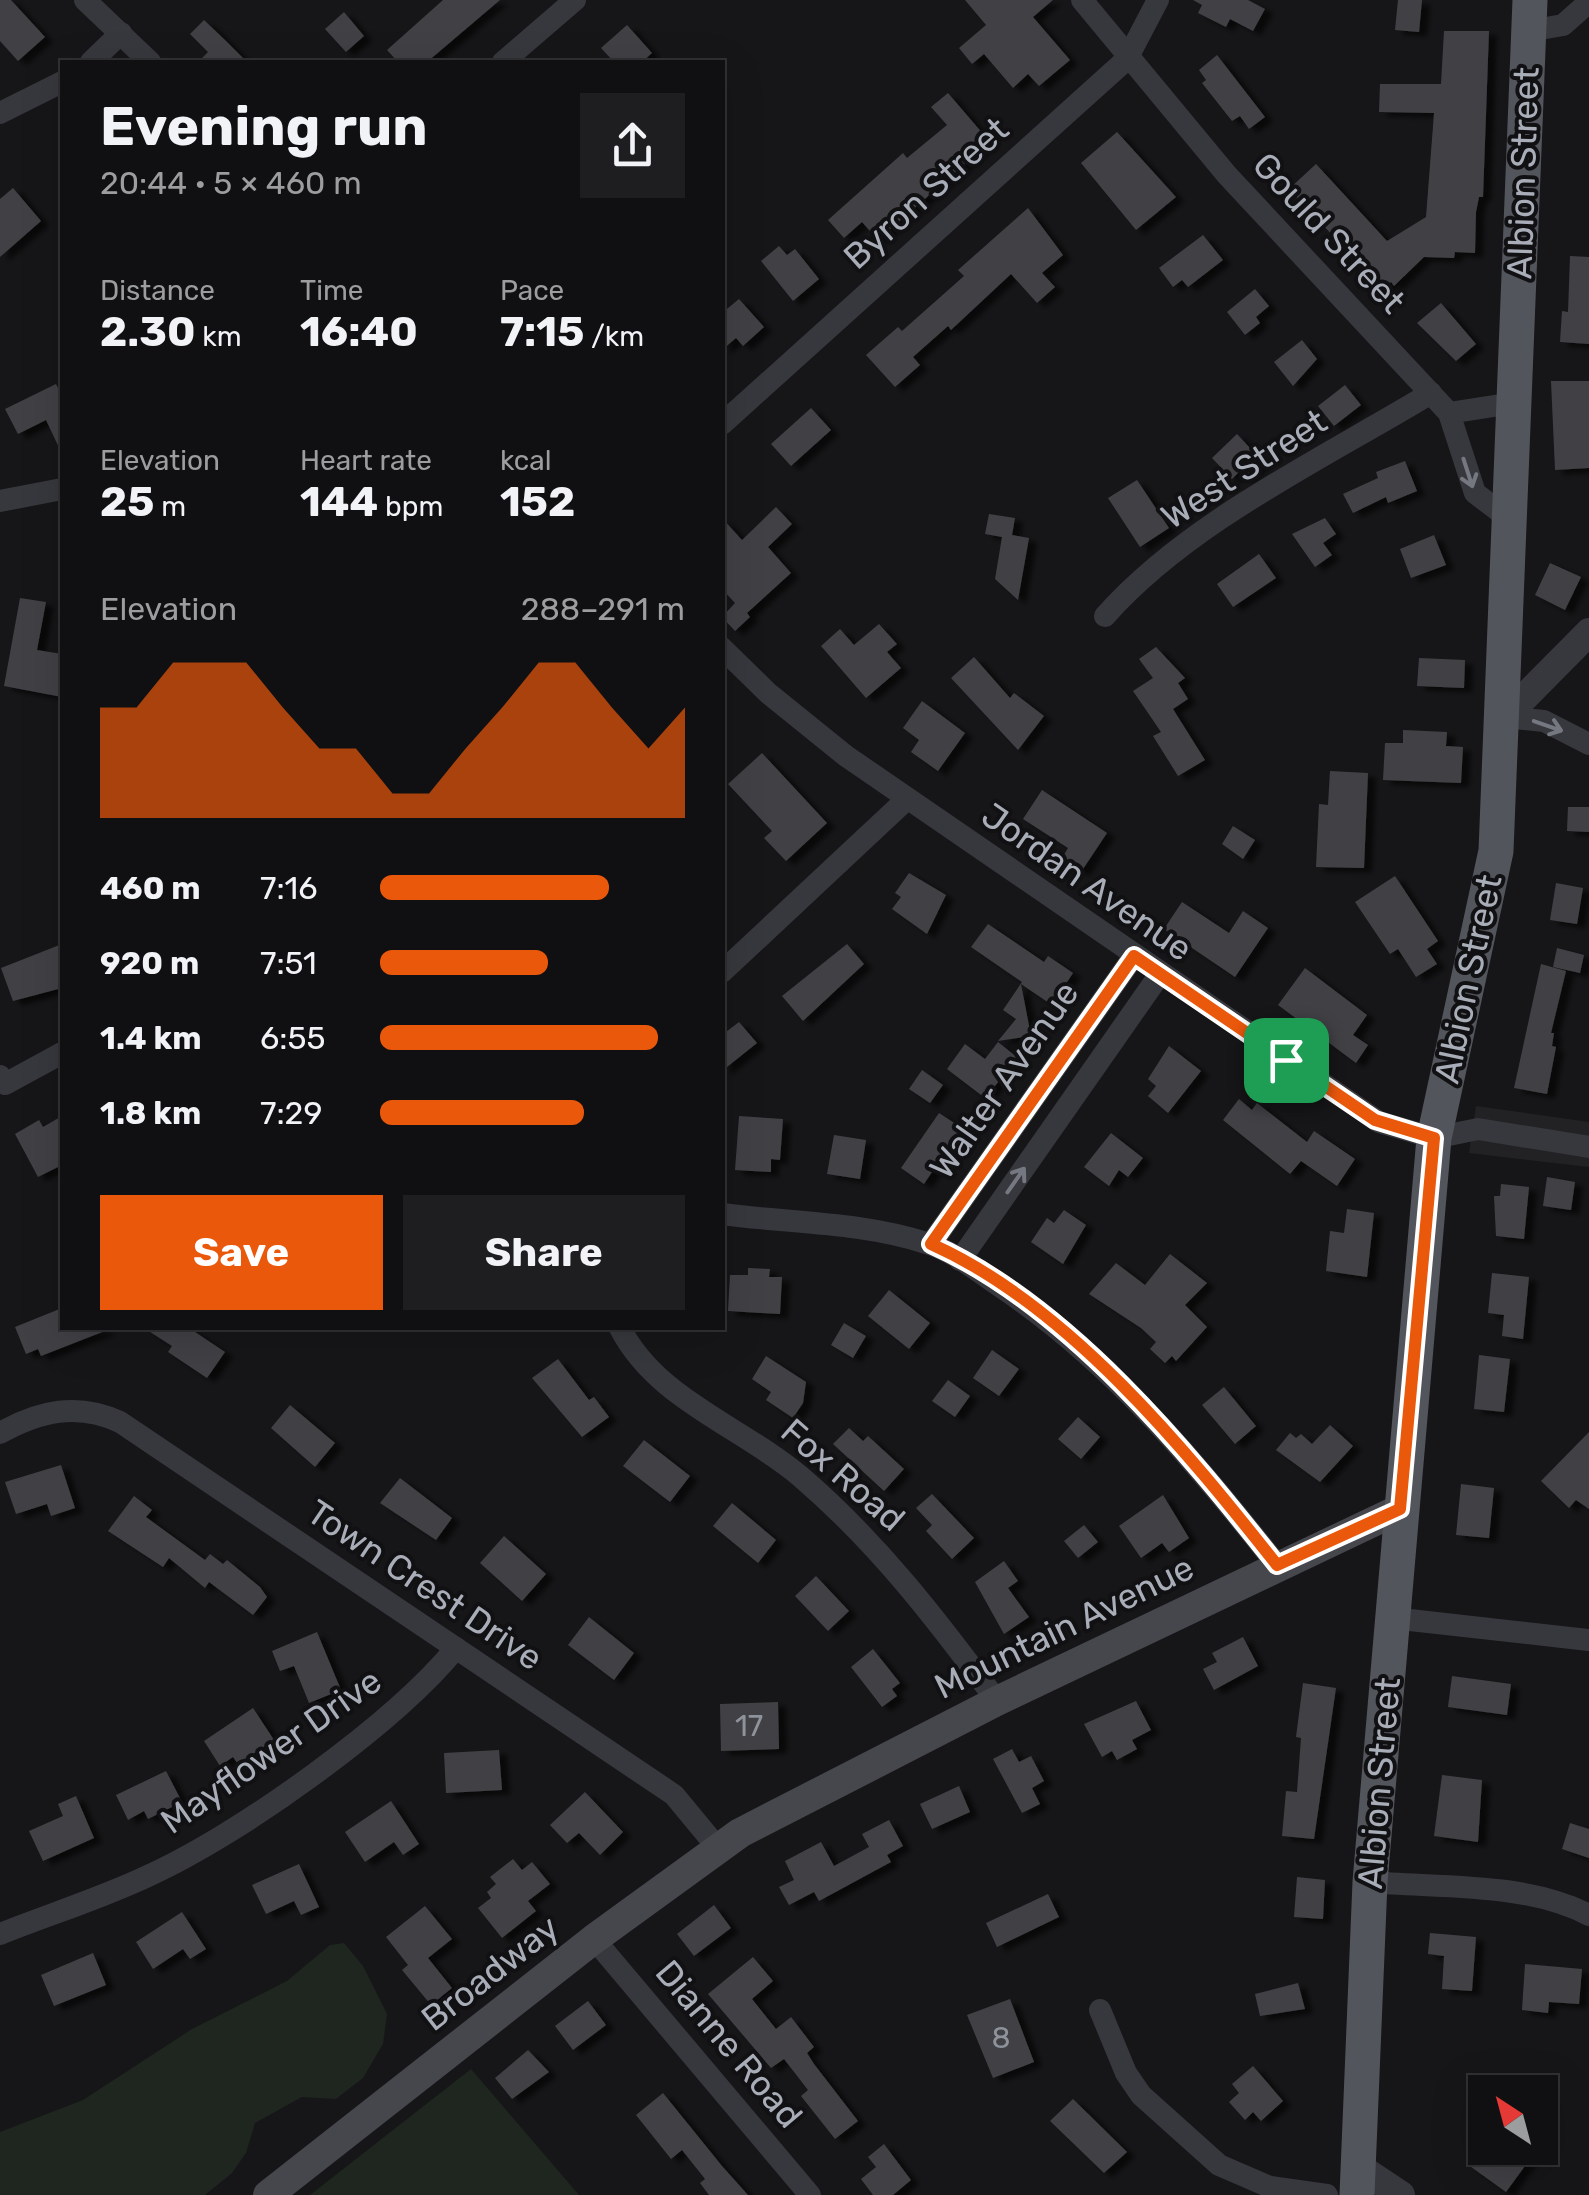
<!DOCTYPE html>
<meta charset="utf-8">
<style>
body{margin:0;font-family:Rubik,sans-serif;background:#1e1e20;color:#f1f3f6;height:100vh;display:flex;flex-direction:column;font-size:38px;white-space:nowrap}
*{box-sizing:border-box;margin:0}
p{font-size:32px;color:#9c9d9f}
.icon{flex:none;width:55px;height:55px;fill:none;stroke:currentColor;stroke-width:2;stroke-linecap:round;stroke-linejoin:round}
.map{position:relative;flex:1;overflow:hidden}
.panel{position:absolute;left:60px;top:60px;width:665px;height:1270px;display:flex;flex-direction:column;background:#101012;border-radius:0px;box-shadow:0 10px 40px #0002,0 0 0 2px #303032}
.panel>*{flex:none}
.needle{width:65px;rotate:324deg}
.buttons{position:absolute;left:1468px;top:2075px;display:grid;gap:20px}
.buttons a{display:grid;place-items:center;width:90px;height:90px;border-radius:0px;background:#101012;box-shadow:0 10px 40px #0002,0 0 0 2px #303032;font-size:50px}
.pin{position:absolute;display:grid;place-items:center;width:85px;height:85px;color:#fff;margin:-42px;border-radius:20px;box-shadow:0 5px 15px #0006}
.round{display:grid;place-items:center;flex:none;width:105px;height:105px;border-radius:0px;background:#1e1e20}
.head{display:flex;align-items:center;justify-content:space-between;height:170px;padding:0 40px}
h1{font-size:55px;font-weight:700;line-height:75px}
.stats{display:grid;grid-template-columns:repeat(3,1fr);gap:15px;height:170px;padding:10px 40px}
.stats div{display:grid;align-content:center}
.stats b{font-size:42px;font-weight:700}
.stats small{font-size:28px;font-weight:400}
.stats p{font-size:28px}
.chart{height:280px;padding:20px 40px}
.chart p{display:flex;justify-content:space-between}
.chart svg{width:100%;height:180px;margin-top:10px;fill:#ea580c;opacity:.7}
.action{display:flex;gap:20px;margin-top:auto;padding:20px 40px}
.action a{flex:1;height:115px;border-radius:0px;background:#ea580c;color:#fff;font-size:40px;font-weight:700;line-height:115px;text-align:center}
.action a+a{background:#1e1e20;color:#f1f3f6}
ul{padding:0 40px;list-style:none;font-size:32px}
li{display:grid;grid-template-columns:160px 120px 1fr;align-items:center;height:75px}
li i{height:25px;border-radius:12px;background:#ea580c}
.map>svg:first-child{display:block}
.built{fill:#222225}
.green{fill:#1e261f}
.building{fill:#404145;filter:url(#shadow)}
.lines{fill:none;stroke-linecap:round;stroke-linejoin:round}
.minor{stroke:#37383d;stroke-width:22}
.tertiary{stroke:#37383d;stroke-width:28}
.secondary{stroke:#45474d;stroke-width:30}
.primary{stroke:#53555c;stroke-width:35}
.oneway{stroke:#757881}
.route-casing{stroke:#fff;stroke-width:20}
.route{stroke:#ea580c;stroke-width:12}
.labels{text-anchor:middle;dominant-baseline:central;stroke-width:8;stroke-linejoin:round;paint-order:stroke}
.number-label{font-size:30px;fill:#8e929b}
.street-label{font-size:35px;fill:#a8adb8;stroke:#111113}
</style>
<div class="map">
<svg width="1589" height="2195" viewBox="0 0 1589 2195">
<defs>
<filter id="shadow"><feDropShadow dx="8" dy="4.5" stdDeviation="2.5" flood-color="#0009"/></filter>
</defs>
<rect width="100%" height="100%" fill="#161618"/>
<path class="built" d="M1476 1106 1589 1122V1167L1469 1153Z"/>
<g class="green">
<path d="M344 1943 363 1966 387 2014 383 2044 363 2078 336 2099 302 2097 255 2123 246 2153 232 2173 205 2195H0V2132L83 2100 192 2029 287 1981 330 1945Z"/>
<path d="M471 2069 579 2195H310Z"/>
</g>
<g class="building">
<path d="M0 0H11L45 37 18 61 0 41Z"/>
<path d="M443 0H500L427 62H398L387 50Z"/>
<path d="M965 0H1053L1033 17 1070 60 1039 86 1028 74 1013 88 984 54 972 64 959 48 986 25Z"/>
<path d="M1193 0H1248L1265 9 1253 31 1230 19 1226 27 1198 13 1202 5Z"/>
<path d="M1398 0H1422L1419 32 1395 30Z"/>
<path d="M344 12 364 36 346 52 325 29Z"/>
<path d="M204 20 225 40 247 62H198L208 52 190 34Z"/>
<path d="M627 25 652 53 642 62H614L601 48Z"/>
<path d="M1444 31H1489L1483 197H1479L1476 212 1475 253 1455 252 1454 258 1424 257 1394 286 1391 282 1383 289 1289 189 1316 164 1387 241 1426 217 1434 113 1379 112 1380 84H1441Z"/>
<path d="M1217 55 1265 117 1249 129 1240 116 1232 121 1202 83 1206 80 1199 70Z"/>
<path d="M948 93 990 142 878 240 862 222 844 238 828 220 903 153 907 158 947 125 931 107Z"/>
<path d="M1117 132 1176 197 1136 230 1081 163Z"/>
<path d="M13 188 41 221 0 257V199Z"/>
<path d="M1028 208 1063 255 1042 273 1055 287 1037 303 1011 274 951 330 948 326 913 357 920 365 895 387 866 355 898 327 902 331 964 276 958 270Z"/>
<path d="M1203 235 1223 260 1188 287 1182 280 1173 287 1159 268Z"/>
<path d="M779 246 787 255 795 249 819 279 793 301 761 261Z"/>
<path d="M1570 256 1589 257V344L1560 342 1562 311 1568 312Z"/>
<path d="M1255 289 1269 306 1256 317 1260 323 1245 335 1227 312Z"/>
<path d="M739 299 764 327 743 346 736 338 722 350V313Z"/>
<path d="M1441 303 1476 344 1456 361 1417 323Z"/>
<path d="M1302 340 1317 359 1293 386 1274 362Z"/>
<path d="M1551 381H1589V468L1555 470Z"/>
<path d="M56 384 62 396V454L46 420 18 434 5 409Z"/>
<path d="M1345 385 1361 405 1334 426 1318 406Z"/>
<path d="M811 408 831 430 791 466 771 444Z"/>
<path d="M1237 434 1263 462 1246 479 1239 472 1232 479 1212 458Z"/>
<path d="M1405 461 1417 491 1388 503 1386 497 1353 513 1343 494 1378 478 1376 472Z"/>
<path d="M1137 480 1169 528 1140 547 1108 498Z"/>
<path d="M776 507 792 524 768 547 791 573 747 613 750 617 735 631 722 617 735 603 722 589V518L742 540Z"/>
<path d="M989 514 1015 518 1012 535 1029 538 1018 600 995 579 1002 537 985 534Z"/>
<path d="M1325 518 1336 534 1323 543 1332 555 1315 567 1292 534Z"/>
<path d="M1434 535 1446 565 1411 578 1400 549Z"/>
<path d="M1259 554 1276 578 1233 607 1217 584Z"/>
<path d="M1550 563 1581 577 1565 610 1535 595Z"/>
<path d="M20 598 46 602 37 650 62 654V697L4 686Z"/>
<path d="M879 624 897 644 887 652 901 668 866 698 821 646 840 629 854 645Z"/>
<path d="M1156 647 1185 678 1178 683 1188 699 1173 709 1205 760 1178 776 1153 736 1161 732 1133 691 1153 678 1139 659Z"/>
<path d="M974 657 1010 698 1014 693 1044 716 1018 750 951 678Z"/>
<path d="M1419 658 1465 660 1464 688 1417 686Z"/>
<path d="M922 701 965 733 938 771 911 752 919 740 903 728Z"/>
<path d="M1403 730 1447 732 1446 746 1463 747 1461 783 1383 780 1385 743H1403Z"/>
<path d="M762 753 827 823 786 861 764 838 772 831 728 784Z"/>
<path d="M1330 771 1368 773 1364 868 1316 867 1319 804 1328 805Z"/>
<path d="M1042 790 1107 833 1081 872 1061 860 1068 848 1023 819Z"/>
<path d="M1568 807H1589V832L1567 831Z"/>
<path d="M1233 826 1255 840 1243 859 1222 844Z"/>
<path d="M909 873 946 895 927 934 892 909 901 897 895 893Z"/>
<path d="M1395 876 1438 941 1427 949 1437 964 1416 977 1398 949 1390 954 1355 902Z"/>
<path d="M1556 883 1583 888 1577 924 1550 920Z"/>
<path d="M1182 902 1229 933 1243 911 1268 928 1235 977 1164 929Z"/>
<path d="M988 924 1044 962 1048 956 1073 973 1052 1005 1021 984 1031 1036 998 1041 1016 1019 1003 1010 1022 982 971 947Z"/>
<path d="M62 944V988L13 1001 1 968Z"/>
<path d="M847 944 864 964 803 1021 782 996Z"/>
<path d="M1557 948 1584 955 1580 973 1553 967Z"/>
<path d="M1541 964 1566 971 1551 1033H1554L1552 1046 1556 1047 1547 1094 1514 1088Z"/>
<path d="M1305 968 1367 1015 1353 1035 1368 1045 1356 1063 1278 1005Z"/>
<path d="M739 1022 757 1043 722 1071V1035Z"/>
<path d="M998 1042 1018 1058 985 1098 947 1069 965 1044 985 1059Z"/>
<path d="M1169 1046 1201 1071 1168 1113 1148 1096 1156 1086 1148 1079Z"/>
<path d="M922 1070 943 1085 930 1103 909 1089Z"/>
<path d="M1239 1099 1252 1110 1257 1103 1307 1142 1314 1131 1355 1159 1337 1186 1301 1161 1290 1174 1223 1120Z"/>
<path d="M939 1113 968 1132 942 1170 936 1166 924 1184 901 1168Z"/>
<path d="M62 1116V1165L38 1177 15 1134 39 1120 43 1127Z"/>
<path d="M739 1116 783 1119 780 1160 771 1159V1172L735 1170Z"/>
<path d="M1111 1133 1143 1158 1128 1177 1119 1170 1109 1186 1084 1167Z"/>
<path d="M834 1135 866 1140 860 1179 827 1174Z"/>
<path d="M1547 1177 1575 1182 1571 1210 1543 1206Z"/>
<path d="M1501 1184 1529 1187 1524 1239 1496 1236 1494 1196H1500Z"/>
<path d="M1347 1209 1374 1213 1367 1277 1326 1271 1330 1231 1344 1233Z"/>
<path d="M1064 1210 1086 1225 1063 1264 1031 1242 1047 1218 1054 1223Z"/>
<path d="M1170 1254 1207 1283 1185 1305 1207 1327 1176 1361 1172 1356 1165 1363 1150 1349 1156 1342 1141 1328 1089 1294 1116 1263 1145 1285Z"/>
<path d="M748 1268 770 1269 769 1277H782L780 1314 728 1311 730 1275H748Z"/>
<path d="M1492 1273 1529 1277 1523 1339 1502 1336 1504 1315 1488 1313Z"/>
<path d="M889 1290 930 1323 909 1349 868 1316Z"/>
<path d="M62 1308V1328L110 1329 41 1356 38 1349 26 1354 15 1327Z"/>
<path d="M844 1323 866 1336 853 1358 831 1345Z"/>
<path d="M144 1328H189L225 1352 207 1378 168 1352 172 1346Z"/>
<path d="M992 1350 1019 1369 999 1396 973 1378Z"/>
<path d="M1479 1355 1510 1359 1504 1412 1474 1409Z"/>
<path d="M766 1356 806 1382 803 1403 793 1418 766 1400 771 1392 752 1379Z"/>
<path d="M558 1359 589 1400 594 1397 609 1417 582 1437 532 1378Z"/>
<path d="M948 1380 970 1396 955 1417 932 1401Z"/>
<path d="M1224 1387 1256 1426 1235 1444 1202 1405Z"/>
<path d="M290 1405 335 1443 315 1467 271 1428Z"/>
<path d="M1078 1417 1100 1437 1081 1459 1058 1439Z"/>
<path d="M1330 1425 1353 1446 1320 1482 1276 1450 1290 1433 1296 1438 1301 1434 1312 1444Z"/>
<path d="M849 1428 863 1441 868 1436 904 1469 884 1491 833 1444Z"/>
<path d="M1589 1432V1509L1576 1500 1569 1508 1541 1481Z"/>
<path d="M644 1440 690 1476 670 1502 623 1466Z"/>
<path d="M61 1465 75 1508 51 1516 47 1504 16 1514 5 1482Z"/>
<path d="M400 1478 452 1518 436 1540 380 1503Z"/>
<path d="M1461 1484 1494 1488 1489 1538 1456 1535Z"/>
<path d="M932 1494 974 1538 952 1559 926 1531 932 1525 916 1508Z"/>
<path d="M1163 1495 1189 1538 1169 1552 1162 1543 1141 1558 1119 1526Z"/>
<path d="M134 1496 152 1510 146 1517 205 1560 210 1554 223 1564 227 1560 260 1587 267 1597 253 1615 209 1582 205 1588 169 1558 163 1567 108 1531Z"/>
<path d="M732 1503 776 1540 758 1563 713 1526Z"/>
<path d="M1084 1525 1098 1542 1078 1558 1064 1541Z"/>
<path d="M504 1536 546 1574 522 1601 480 1563Z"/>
<path d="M1004 1561 1018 1581 1008 1588 1029 1617 1004 1634 975 1582Z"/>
<path d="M816 1576 849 1611 828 1631 795 1596Z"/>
<path d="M589 1617 634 1653 614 1680 568 1645Z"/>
<path d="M317 1632 341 1690 309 1703 294 1666 280 1671 272 1651Z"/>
<path d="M1243 1637 1258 1666 1214 1690 1203 1669 1217 1662 1212 1653Z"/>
<path d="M873 1649 900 1683 892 1689 897 1696 882 1707 851 1667Z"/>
<path d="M1452 1676 1511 1684 1507 1715 1448 1707Z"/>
<path d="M1303 1683 1336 1688 1314 1839 1282 1836 1286 1791 1297 1792 1301 1738 1296 1737Z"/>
<path d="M1136 1701 1151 1730 1132 1740 1137 1749 1117 1760 1112 1751 1102 1757 1084 1724Z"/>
<path d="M778 1702 779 1749 721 1751 720 1704Z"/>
<path d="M253 1708 274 1740 238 1764 233 1757 220 1766 204 1741Z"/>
<path d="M1012 1749 1019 1762 1031 1756 1044 1781 1032 1788 1040 1804 1022 1813 993 1759Z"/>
<path d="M499 1750 502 1790 446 1793 444 1753Z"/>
<path d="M166 1771 182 1802 148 1819 144 1811 128 1820 116 1795Z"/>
<path d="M1442 1775 1482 1780 1478 1842 1434 1836Z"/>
<path d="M959 1786 970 1812 932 1829 920 1804Z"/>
<path d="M585 1792 623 1832 600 1855 579 1833 567 1843 550 1825Z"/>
<path d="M76 1796 94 1838 43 1861 29 1831 63 1816 58 1804Z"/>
<path d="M391 1801 419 1844 403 1855 394 1842 365 1862 345 1832Z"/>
<path d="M889 1820 903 1846 887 1855 891 1862 819 1901 814 1892 789 1905 779 1887 794 1880 785 1861 821 1842 834 1866 869 1847 862 1834Z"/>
<path d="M1570 1823 1589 1829V1858L1562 1849Z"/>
<path d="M513 1859 522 1870 532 1862 550 1884 528 1901 536 1911 502 1938 478 1908 491 1898 487 1892 496 1884 490 1877Z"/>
<path d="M299 1864 319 1907 301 1915 294 1901 266 1914 252 1885Z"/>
<path d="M1297 1877 1325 1880 1323 1919 1294 1917Z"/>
<path d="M1048 1894 1059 1917 997 1947 986 1923Z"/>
<path d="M714 1905 731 1928 694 1956 677 1934Z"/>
<path d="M425 1906 452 1939 428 1958 452 1988 431 2005 402 1970 408 1965 386 1937Z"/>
<path d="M182 1912 206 1949 190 1959 183 1949 153 1969 136 1942Z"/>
<path d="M1430 1933 1476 1937 1472 1991 1442 1989 1444 1956 1428 1954Z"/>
<path d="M93 1953 106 1985 54 2006 41 1975Z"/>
<path d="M753 1957 773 1981 752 1999 776 2029 791 2017 814 2047 807 2053 814 2064 858 2121 835 2139 801 2096 808 2090 784 2059 771 2068 708 1994Z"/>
<path d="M1525 1964 1582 1969 1579 2004 1549 2002 1548 2013 1522 2010Z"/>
<path d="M1298 1983 1305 2009 1260 2016 1255 1994Z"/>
<path d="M1010 1999 1034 2062 993 2078 967 2015Z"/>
<path d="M588 2001 606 2025 573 2050 555 2026Z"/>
<path d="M528 2050 549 2072 512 2099 495 2078Z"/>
<path d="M1253 2066 1283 2101 1261 2121 1253 2112 1245 2120 1229 2102 1239 2093 1232 2084Z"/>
<path d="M663 2093 722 2166 748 2195H709L700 2183 705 2179 682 2150 671 2159 636 2115Z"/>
<path d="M1073 2099 1127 2152 1104 2173 1050 2121Z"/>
<path d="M884 2144 911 2180 893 2195H873L861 2179 876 2167 868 2157Z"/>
<path d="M1479 2148H1538L1506 2192 1467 2164Z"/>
</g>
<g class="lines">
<g class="minor">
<path d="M85 0 150 62"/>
<path d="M1082 0 1227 175 1449 413 1475 493 1508 518"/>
<path d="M1529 31 1563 25 1589 2"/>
<path d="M91 62 121 33"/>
<path d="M503 62 575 0"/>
<path d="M0 113 62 82"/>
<path d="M1449 413 1513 403"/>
<path d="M722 424 1127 59 1158 0"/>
<path d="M0 501 62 489"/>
<path d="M1105 616C1188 522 1324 458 1431 393"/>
<path d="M722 648 768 693 846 756 1379 1122 1434 1138 1478 1129 1589 1147"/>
<path d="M1505 717 1544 721 1589 744"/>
<path d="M722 972 907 799"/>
<path d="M0 1076 5 1084 62 1053"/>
<path d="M722 1214C789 1223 862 1222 926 1243 953 1251 976 1270 998 1285 1110 1360 1195 1461 1277 1565"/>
<path d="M931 1244 1134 956"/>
<path d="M960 1260 1160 974"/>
<path d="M620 1328C657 1400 741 1426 801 1477 878 1543 937 1620 997 1701"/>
<path d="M0 1433C39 1411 78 1402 120 1422L674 1795 717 1847"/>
<path d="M1392 1618 1589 1640"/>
<path d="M1370 1882C1439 1888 1526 1882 1589 1915"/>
<path d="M0 1934C50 1914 102 1898 150 1875 240 1834 394 1724 456 1648"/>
<path d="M594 1939 810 2195"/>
<path d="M1100 2010 1126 2073 1141 2095 1219 2165 1270 2187 1327 2195"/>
</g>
<g class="tertiary">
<path d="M1505 717 1589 632"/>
<path d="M1356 2165 1401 2195"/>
</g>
<path class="secondary" d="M268 2195 594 1939 740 1833 997 1701 1400 1509"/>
<path class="primary" d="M1357 2195 1370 1882 1434 1138 1496 851 1530 0"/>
</g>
<defs><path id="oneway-shaft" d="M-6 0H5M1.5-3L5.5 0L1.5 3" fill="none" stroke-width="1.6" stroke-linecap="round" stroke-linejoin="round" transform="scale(2.5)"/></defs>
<g class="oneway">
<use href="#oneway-shaft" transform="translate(1468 473) rotate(72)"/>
<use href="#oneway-shaft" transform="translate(1548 726) rotate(19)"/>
<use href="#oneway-shaft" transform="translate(1016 1180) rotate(-55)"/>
</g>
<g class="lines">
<g class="route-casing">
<path id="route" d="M1134 956 1375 1120 1434 1138 1400 1509 1277 1565C1186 1450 1068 1305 931 1244Z"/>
</g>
<use href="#route" class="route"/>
</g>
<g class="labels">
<g class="number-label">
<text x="749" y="1726">17</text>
<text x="1001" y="2038">8</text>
</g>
<g class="street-label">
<text transform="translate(1523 173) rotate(-88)">Albion Street</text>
<text transform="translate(926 193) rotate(-42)">Byron Street</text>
<text transform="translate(1329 233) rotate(47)">Gould Street</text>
<text transform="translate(1244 469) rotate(-33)">West Street</text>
<text transform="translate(1087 882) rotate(35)">Jordan Avenue</text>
<text transform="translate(1468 979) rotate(-78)">Albion Street</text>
<text transform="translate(1004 1080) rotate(-55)">Walter Avenue</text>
<text transform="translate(843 1475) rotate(41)">Fox Road</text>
<text transform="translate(425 1585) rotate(34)">Town Crest Drive</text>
<text transform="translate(1064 1627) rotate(-26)">Mountain Avenue</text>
<text transform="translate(271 1751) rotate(-35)">Mayflower Drive</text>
<text transform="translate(1379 1783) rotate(-85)">Albion Street</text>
<text transform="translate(490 1973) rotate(-38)">Broadway</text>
<text transform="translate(729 2044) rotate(50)">Dianne Road</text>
</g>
</g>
</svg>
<div class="buttons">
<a><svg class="needle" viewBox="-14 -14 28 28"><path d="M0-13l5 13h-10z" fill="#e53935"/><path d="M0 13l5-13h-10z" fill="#9c9d9f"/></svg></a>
</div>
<div class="pin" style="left:1286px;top:1060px;background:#1e9e55"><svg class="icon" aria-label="arrive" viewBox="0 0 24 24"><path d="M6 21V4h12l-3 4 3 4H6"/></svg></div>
<section class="panel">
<div class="head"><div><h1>Evening run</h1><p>20:44 · 5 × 460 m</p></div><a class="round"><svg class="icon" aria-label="share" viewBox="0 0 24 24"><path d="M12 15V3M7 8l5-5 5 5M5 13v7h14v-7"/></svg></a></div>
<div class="stats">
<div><p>Distance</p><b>2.30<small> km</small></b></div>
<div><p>Time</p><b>16:40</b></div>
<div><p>Pace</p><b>7:15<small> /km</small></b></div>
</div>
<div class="stats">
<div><p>Elevation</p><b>25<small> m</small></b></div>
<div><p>Heart rate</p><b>144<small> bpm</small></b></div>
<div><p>kcal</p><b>152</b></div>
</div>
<div class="chart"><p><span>Elevation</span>288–291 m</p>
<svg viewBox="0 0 160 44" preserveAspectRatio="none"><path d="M0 44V17L10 17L20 6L30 6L40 6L50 17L60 27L70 27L80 38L90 38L100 27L110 17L120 6L130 6L140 17L150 27L160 17V44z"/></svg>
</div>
<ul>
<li><b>460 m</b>7:16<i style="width:75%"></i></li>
<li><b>920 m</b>7:51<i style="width:55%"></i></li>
<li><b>1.4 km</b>6:55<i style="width:91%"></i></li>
<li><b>1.8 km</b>7:29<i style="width:67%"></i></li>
</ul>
<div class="action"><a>Save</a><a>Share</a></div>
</section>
</div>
